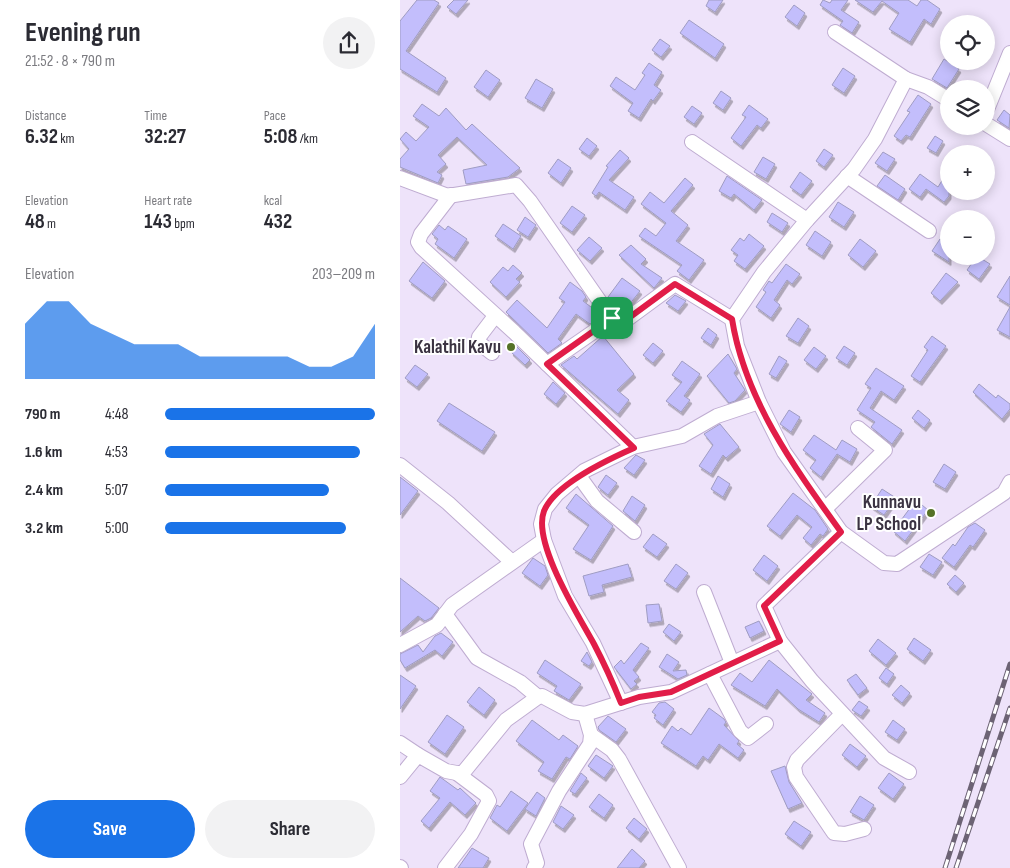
<!DOCTYPE html>
<meta charset="utf-8">
<style>
body{margin:0;font-family:"Sofia Sans Condensed",sans-serif;background:#f2f2f3;color:#2b2b33;height:100vh;display:flex;flex-direction:column;font-size:19px;white-space:nowrap}
*{box-sizing:border-box;margin:0}
p{font-size:16px;color:#7c7c81}
.icon{flex:none;width:28px;height:28px;fill:none;stroke:currentColor;stroke-width:2;stroke-linecap:round;stroke-linejoin:round}
.map{position:relative;flex:1;overflow:hidden}
.panel{display:flex;flex-direction:column;background:#fff;width:400px}
.panel>*{flex:none}
.controls{position:absolute;left:540px;top:15px;display:grid;gap:10px}
.controls a{display:grid;place-items:center;width:55px;height:55px;border-radius:50%;background:#fff;box-shadow:0 2px 12px #0003;font-size:25px}
.pin{position:absolute;display:grid;place-items:center;width:42px;height:42px;color:#fff;margin:-21px;border-radius:10px;box-shadow:0 2px 8px #0006}
.round{display:grid;place-items:center;flex:none;width:52px;height:52px;border-radius:26px;background:#f2f2f3}
.head{display:flex;align-items:center;justify-content:space-between;height:85px;padding:0 25px}
h1{font-size:28px;font-weight:700;line-height:38px}
.metrics{display:grid;grid-template-columns:repeat(3,1fr);gap:8px;height:85px;padding:5px 25px}
.metrics div{display:grid;align-content:center}
.metrics b{font-size:21px;font-weight:700}
.metrics small{font-size:14px;font-weight:400}
.metrics p{font-size:14px}
.chart{height:140px;padding:10px 25px}
.chart p{display:flex;justify-content:space-between}
.chart svg{width:100%;height:90px;margin-top:5px;fill:#1a73e8;opacity:.7}
.cta{display:flex;gap:10px;margin-top:auto;padding:10px 25px}
.cta a{flex:1;height:58px;border-radius:30px;background:#1a73e8;color:#fff;font-size:20px;font-weight:700;line-height:58px;text-align:center}
.cta a+a{background:#f2f2f3;color:#2b2b33}
ul{padding:0 25px;list-style:none;font-size:16px}
li{display:grid;grid-template-columns:80px 60px 1fr;align-items:center;height:38px}
li i{height:12px;border-radius:6px;background:#1a73e8}
main{display:flex;flex:1;min-height:0}
.map>svg:first-child{display:block}
.building{fill:#c3befc;stroke:#9f9cc2;filter:url(#shadow)}
.lines{fill:none;stroke-linecap:round;stroke-linejoin:round}
.minor-casing{stroke:#bfacd1;stroke-width:16}
.minor{stroke:#fff;stroke-width:14}
.rail-casing{stroke:#6c6374;stroke-width:5}
.rail{stroke:#fff;stroke-width:3;stroke-dasharray:9;stroke-linecap:butt}
.route-casing{stroke:#fff;stroke-width:10}
.route{stroke:#e11d48;stroke-width:6}
.poi-dot{fill:#557227;stroke:#fff;stroke-width:2}
.labels{text-anchor:middle;dominant-baseline:central;stroke-width:4;stroke-linejoin:round;paint-order:stroke}
.poi-label{font-size:19px;font-weight:bold;fill:#3b3342;stroke:#fff;text-anchor:end}
</style>
<main>
<section class="panel">
<div class="head"><div><h1>Evening run</h1><p>21:52 · 8 × 790 m</p></div><a class="round"><svg class="icon" aria-label="share" viewBox="0 0 24 24"><path d="M12 15V3M7 8l5-5 5 5M5 13v7h14v-7"/></svg></a></div>
<div class="metrics">
<div><p>Distance</p><b>6.32<small> km</small></b></div>
<div><p>Time</p><b>32:27</b></div>
<div><p>Pace</p><b>5:08<small> /km</small></b></div>
</div>
<div class="metrics">
<div><p>Elevation</p><b>48<small> m</small></b></div>
<div><p>Heart rate</p><b>143<small> bpm</small></b></div>
<div><p>kcal</p><b>432</b></div>
</div>
<div class="chart"><p><span>Elevation</span>203–209 m</p>
<svg viewBox="0 0 160 44" preserveAspectRatio="none"><path d="M0 44V17L10 6L20 6L30 17L40 22L50 27L60 27L70 27L80 33L90 33L100 33L110 33L120 33L130 38L140 38L150 33L160 17V44z"/></svg>
</div>
<ul>
<li><b>790 m</b>4:48<i style="width:100%"></i></li>
<li><b>1.6 km</b>4:53<i style="width:93%"></i></li>
<li><b>2.4 km</b>5:07<i style="width:78%"></i></li>
<li><b>3.2 km</b>5:00<i style="width:86%"></i></li>
</ul>
<div class="cta"><a>Save</a><a>Share</a></div>
</section>
<div class="map">
<svg width="610" height="868" viewBox="0 0 610 868">
<defs>
<filter id="shadow"><feDropShadow dx="2" dy="3.5" stdDeviation="0" flood-color="#0004"/></filter>
</defs>
<rect width="100%" height="100%" fill="#eee3fa"/>
<g class="building">
<path d="M17 0H34L39 3 6 51 46 78 37 92 0 69V21Z"/>
<path d="M54 0H68L56 14 47 7Z"/>
<path d="M309 0H323L315 12 306 6Z"/>
<path d="M423 0 430 3 432 0H448L441 10 459 22 452 33 440 25 443 21 420 5Z"/>
<path d="M455 0H508L517 6 521 0H527L540 9 531 24 524 19 510 42 489 29 499 13 482 1 473 12Z"/>
<path d="M394 5 405 13 397 26 385 17Z"/>
<path d="M289 20 324 44 315 58 280 33Z"/>
<path d="M260 39 270 46 261 57 252 50Z"/>
<path d="M544 59 559 69 547 88 532 79Z"/>
<path d="M249 63 262 72 254 85 261 90 253 101 251 99 239 118 228 111 233 103 210 86 216 77 235 90 245 75 242 73Z"/>
<path d="M443 68 455 76 444 93 432 85Z"/>
<path d="M86 70 100 80 88 97 74 87Z"/>
<path d="M136 79 153 89 142 108 125 98Z"/>
<path d="M321 91 331 98 323 110 313 103Z"/>
<path d="M518 95 531 104 510 137 506 135 501 141 494 136 510 112 507 111Z"/>
<path d="M22 104 39 116 46 108 66 130 72 124 120 168 108 177 66 184 63 170 87 165 57 137 38 155 46 164 37 172 42 175 38 183 0 167V159L9 149 0 139 6 132 16 141 29 127 13 116Z"/>
<path d="M349 105 368 119 361 128 357 125 341 146 331 138 346 117 342 115Z"/>
<path d="M292 106 302 113 294 124 284 117Z"/>
<path d="M604 110 610 115 609 128 597 120Z"/>
<path d="M535 136 543 141 536 153 527 148Z"/>
<path d="M187 138 197 146 189 156 179 149Z"/>
<path d="M424 149 433 155 424 167 416 161Z"/>
<path d="M220 150 229 158 209 180 234 197 225 210 199 192 196 196 192 193 208 167 206 166Z"/>
<path d="M483 152 495 159 487 171 475 163Z"/>
<path d="M363 157 375 164 366 179 354 172Z"/>
<path d="M158 159 171 168 161 183 148 173Z"/>
<path d="M400 172 412 181 401 195 390 187Z"/>
<path d="M520 174 538 187 543 179 549 183V196L544 202 526 189 520 197 509 189Z"/>
<path d="M485 175 505 189 498 200 477 186Z"/>
<path d="M327 176 362 200 354 210 334 194 331 198 319 191Z"/>
<path d="M285 178 293 185 271 211 288 225 276 241 304 260 289 280 277 271 282 265 239 236 245 228 256 236 266 223 241 204 250 192 264 203Z"/>
<path d="M438 202 454 212 444 227 429 217Z"/>
<path d="M172 206 185 215 172 232 160 223Z"/>
<path d="M372 213 388 223 382 232 367 222Z"/>
<path d="M125 217 136 225 128 237 117 230Z"/>
<path d="M103 224 121 236 113 249 95 236Z"/>
<path d="M39 225 45 230 48 226 67 239 54 258 35 244 38 239 32 234Z"/>
<path d="M415 231 431 242 422 256 406 245Z"/>
<path d="M349 234 364 246 345 269 334 261 338 255 331 250 340 238 344 241Z"/>
<path d="M189 237 202 248 190 261 177 250Z"/>
<path d="M460 239 476 251 463 267 448 255Z"/>
<path d="M540 239 549 245V262L532 251Z"/>
<path d="M231 245 246 259 241 264 262 278 254 288 219 255Z"/>
<path d="M577 256 590 264 579 279 567 270Z"/>
<path d="M23 262 45 281 32 298 9 281Z"/>
<path d="M386 264 400 274 392 284 387 280 374 300 380 305 371 318 356 307 366 292 363 290 369 281 372 283Z"/>
<path d="M113 265 122 273 116 279 120 282 106 297 90 282 103 267 108 271Z"/>
<path d="M546 273 558 282 540 301 531 293Z"/>
<path d="M610 276V305L597 297Z"/>
<path d="M222 278 240 291 225 310 208 297Z"/>
<path d="M170 282 182 291 186 297 183 301 195 310 200 317 190 324 176 314 158 339 162 343 148 353 106 312 117 300 147 328 165 302 159 298Z"/>
<path d="M275 295 286 301 278 311 266 303Z"/>
<path d="M610 307V337L597 330Z"/>
<path d="M398 318 409 326 398 343 386 336Z"/>
<path d="M308 328 317 335 311 345 301 338Z"/>
<path d="M203 336 234 374 217 390 229 400 218 414 161 365 174 356 177 359Z"/>
<path d="M532 336 546 346 520 382 511 376 528 350 524 347Z"/>
<path d="M253 343 263 351 253 363 243 355Z"/>
<path d="M116 346 130 360 125 365 111 352Z"/>
<path d="M444 346 455 353 447 365 436 358Z"/>
<path d="M414 347 426 356 416 369 404 360Z"/>
<path d="M328 354 337 369 334 373 345 390 335 401 329 403 307 376Z"/>
<path d="M379 356 387 361 376 378 369 374Z"/>
<path d="M282 361 300 374 284 396 290 400 281 412 266 401 282 382 272 375Z"/>
<path d="M15 365 28 374 17 387 5 378Z"/>
<path d="M476 368 504 386 494 400 481 391 470 408 502 430 492 444 471 427 475 422 457 410 471 388 465 384Z"/>
<path d="M153 382 165 393 156 404 144 394Z"/>
<path d="M579 384 596 398 598 395 610 404V409L602 419 573 392Z"/>
<path d="M49 403 95 432 82 451 37 421Z"/>
<path d="M389 410 400 417 391 432 380 424Z"/>
<path d="M518 410 530 420 524 428 512 418Z"/>
<path d="M320 424 339 447 326 458 323 455 311 474 299 466 313 445 304 434Z"/>
<path d="M414 435 436 450 442 440 457 449 450 462 437 454 421 477 410 468 416 460 403 450Z"/>
<path d="M236 455 245 460 234 475 224 468Z"/>
<path d="M544 464 556 472 545 489 533 482Z"/>
<path d="M206 475 217 483 208 495 198 487Z"/>
<path d="M318 476 330 484 323 497 311 489Z"/>
<path d="M0 477 18 491 0 515Z"/>
<path d="M482 489 496 498 484 515 471 506Z"/>
<path d="M393 493 415 510 428 529 423 536 420 534 411 545 403 538 412 527 397 515 380 536 367 526Z"/>
<path d="M176 494 213 526 191 560 173 549 189 525 166 508Z"/>
<path d="M232 496 245 505 235 521 223 511Z"/>
<path d="M516 500 528 510 505 541 493 531Z"/>
<path d="M575 523 585 530 573 547 570 545 554 567 542 558 553 544 555 546 568 527Z"/>
<path d="M253 534 267 544 257 557 243 547Z"/>
<path d="M529 554 542 562 533 575 520 567Z"/>
<path d="M364 555 378 566 367 581 353 570Z"/>
<path d="M133 558 145 566 148 575 140 586 122 573Z"/>
<path d="M228 564 232 577 202 585 204 592 189 596 183 576Z"/>
<path d="M276 564 288 573 276 589 264 581Z"/>
<path d="M555 575 564 583 556 592 547 584Z"/>
<path d="M0 578 39 608 31 618 25 621 18 616 0 632Z"/>
<path d="M259 604 262 621 248 623 246 605Z"/>
<path d="M359 621 364 631 350 638 345 627Z"/>
<path d="M269 624 281 632 274 641 263 632Z"/>
<path d="M41 633 53 642 42 656 35 650 5 668 0 660V654L18 645 23 652 35 636Z"/>
<path d="M514 638 531 650 523 661 507 649Z"/>
<path d="M478 639 496 653 486 665 469 651Z"/>
<path d="M241 643 249 648 233 670 239 677 234 681 237 684 231 689 214 667 221 660 224 664Z"/>
<path d="M187 652 192 662 189 666 181 661Z"/>
<path d="M267 654 279 662 273 671 286 670 287 675 278 679 259 667Z"/>
<path d="M145 660 181 684 169 700 154 691 157 686 137 673Z"/>
<path d="M369 660 412 694 406 700 425 713 419 722 398 709 377 689 365 706 331 685 340 673 352 682Z"/>
<path d="M486 668 494 674 487 684 479 678Z"/>
<path d="M456 674 467 688 458 695 447 680Z"/>
<path d="M0 675 16 686 0 709Z"/>
<path d="M501 685 510 693 502 703 492 695Z"/>
<path d="M79 687 95 700 84 715 67 702Z"/>
<path d="M459 701 468 707 461 716 452 710Z"/>
<path d="M265 702 274 709 263 725 254 718 256 715 252 712 259 703Z"/>
<path d="M309 708 324 719 326 722 324 725 339 741 337 744 344 750 338 758 319 744 308 760 303 756 296 766 261 743 272 726 278 731 281 728 291 735Z"/>
<path d="M47 715 64 727 45 754 28 742Z"/>
<path d="M208 716 226 729 216 742 199 730 198 727Z"/>
<path d="M132 720 159 740 163 735 178 746 170 759 166 757 152 779 138 771 144 762 116 741Z"/>
<path d="M493 720 505 729 497 740 485 732Z"/>
<path d="M450 744 466 756 457 767 442 755Z"/>
<path d="M196 755 213 766 204 778 188 766Z"/>
<path d="M385 766 389 782 402 803 388 809 371 771Z"/>
<path d="M181 773 187 778 175 794 170 791Z"/>
<path d="M489 773 504 784 493 799 478 788Z"/>
<path d="M40 777 58 790 60 788 76 803 65 815 50 802 29 828 21 821 40 798 30 791Z"/>
<path d="M111 791 128 803 107 831 90 818 97 805 100 807Z"/>
<path d="M137 792 145 798 136 816 125 809Z"/>
<path d="M199 794 213 805 204 818 189 807Z"/>
<path d="M460 796 474 805 464 820 450 812Z"/>
<path d="M161 806 174 815 163 829 153 822Z"/>
<path d="M234 818 247 829 239 839 226 828Z"/>
<path d="M394 821 411 832 401 846 385 834Z"/>
<path d="M72 848 89 858 83 868H58Z"/>
<path d="M232 849 245 861 239 868H217Z"/>
</g>
<g class="lines">
<g class="minor-casing">
<g id="minor">
<path d="M435 32 506 79 528 87 549 100"/>
<path d="M506 79 475 139 454 169 407 220 364 272 332 319 337 346 359 402 384 452 441 532 484 563 497 564 604 493 610 482"/>
<path d="M586 112 610 53"/>
<path d="M586 124 610 139"/>
<path d="M292 142 407 220"/>
<path d="M447 176 529 231"/>
<path d="M0 178 48 196 116 185 130 201 212 319 226 320 275 284 332 319"/>
<path d="M51 195 21 234 18 242 21 247 114 332 233 447"/>
<path d="M92 353 78 342 79 337 95 316"/>
<path d="M147 364 212 319"/>
<path d="M0 465 48 503 112 562"/>
<path d="M179 476 197 501 234 532"/>
<path d="M425 509 485 450 458 428"/>
<path d="M304 592 332 663"/>
<path d="M45 614 77 658 120 682 138 697"/>
<path d="M380 641 364 606 441 532"/>
<path d="M0 645 37 625 52 605 144 540"/>
<path d="M310 674 340 731 348 738 366 724"/>
<path d="M221 703 193 643 165 596 144 540 141 524 145 509 157 494 184 471 233 447 282 436 317 416 359 402"/>
<path d="M442 714 397 760 394 767 396 777 434 833 445 834 464 829"/>
<path d="M191 735 212 750 219 759 279 868"/>
<path d="M0 743 18 755"/>
<path d="M0 777 18 755 46 771 62 774 106 720 138 697 142 696 172 712 185 714 239 697 271 692 380 641 412 681 484 758 509 772"/>
<path d="M0 867 1 868"/>
<path d="M45 868 71 834 89 801 86 795 58 774"/>
<path d="M134 868 137 863 131 844 159 791 190 744 191 735 185 714"/>
</g>
</g>
<use href="#minor" class="minor"/>
<g class="rail-casing">
<g id="rail">
<path d="M545 868 610 664"/>
<path d="M556 868 610 708"/>
</g>
</g>
<use href="#rail" class="rail"/>
</g>
<g class="lines">
<g class="route-casing">
<path id="route" d="M275 284 332 319C345 400 394 467 441 532L364 606 380 641 271 692 239 697 221 703C213 683 204 663 194 644 178 615 132 542 144 511 155 484 209 459 234 448L147 364 212 318 226 320Z"/>
</g>
<use href="#route" class="route"/>
</g>
<g class="poi-dot">
<circle cx="111" cy="347" r="5"/>
<circle cx="531" cy="513" r="5"/>
</g>
<g class="labels">
<g class="poi-label">
<text x="101" y="347">Kalathil Kavu</text>
<text x="521" y="502">Kunnavu<tspan x="521" dy="22">LP School</tspan></text>
</g>
</g>
</svg>
<div class="controls">
<a><svg class="icon" aria-label="locate" viewBox="0 0 24 24"><circle cx="12" cy="12" r="6"/><path d="M12 2v4M12 18v4M2 12h4M18 12h4"/></svg></a>
<a><svg class="icon" aria-label="layers" viewBox="0 0 24 24"><path d="M12 4l9 5-9 5-9-5zM3 14l9 5 9-5"/></svg></a>
<a>+</a>
<a>−</a>
</div>
<div class="pin" style="left:212px;top:318px;background:#1e9e55"><svg class="icon" aria-label="arrive" viewBox="0 0 24 24"><path d="M6 21V4h12l-3 4 3 4H6"/></svg></div>
</div>
</main>
